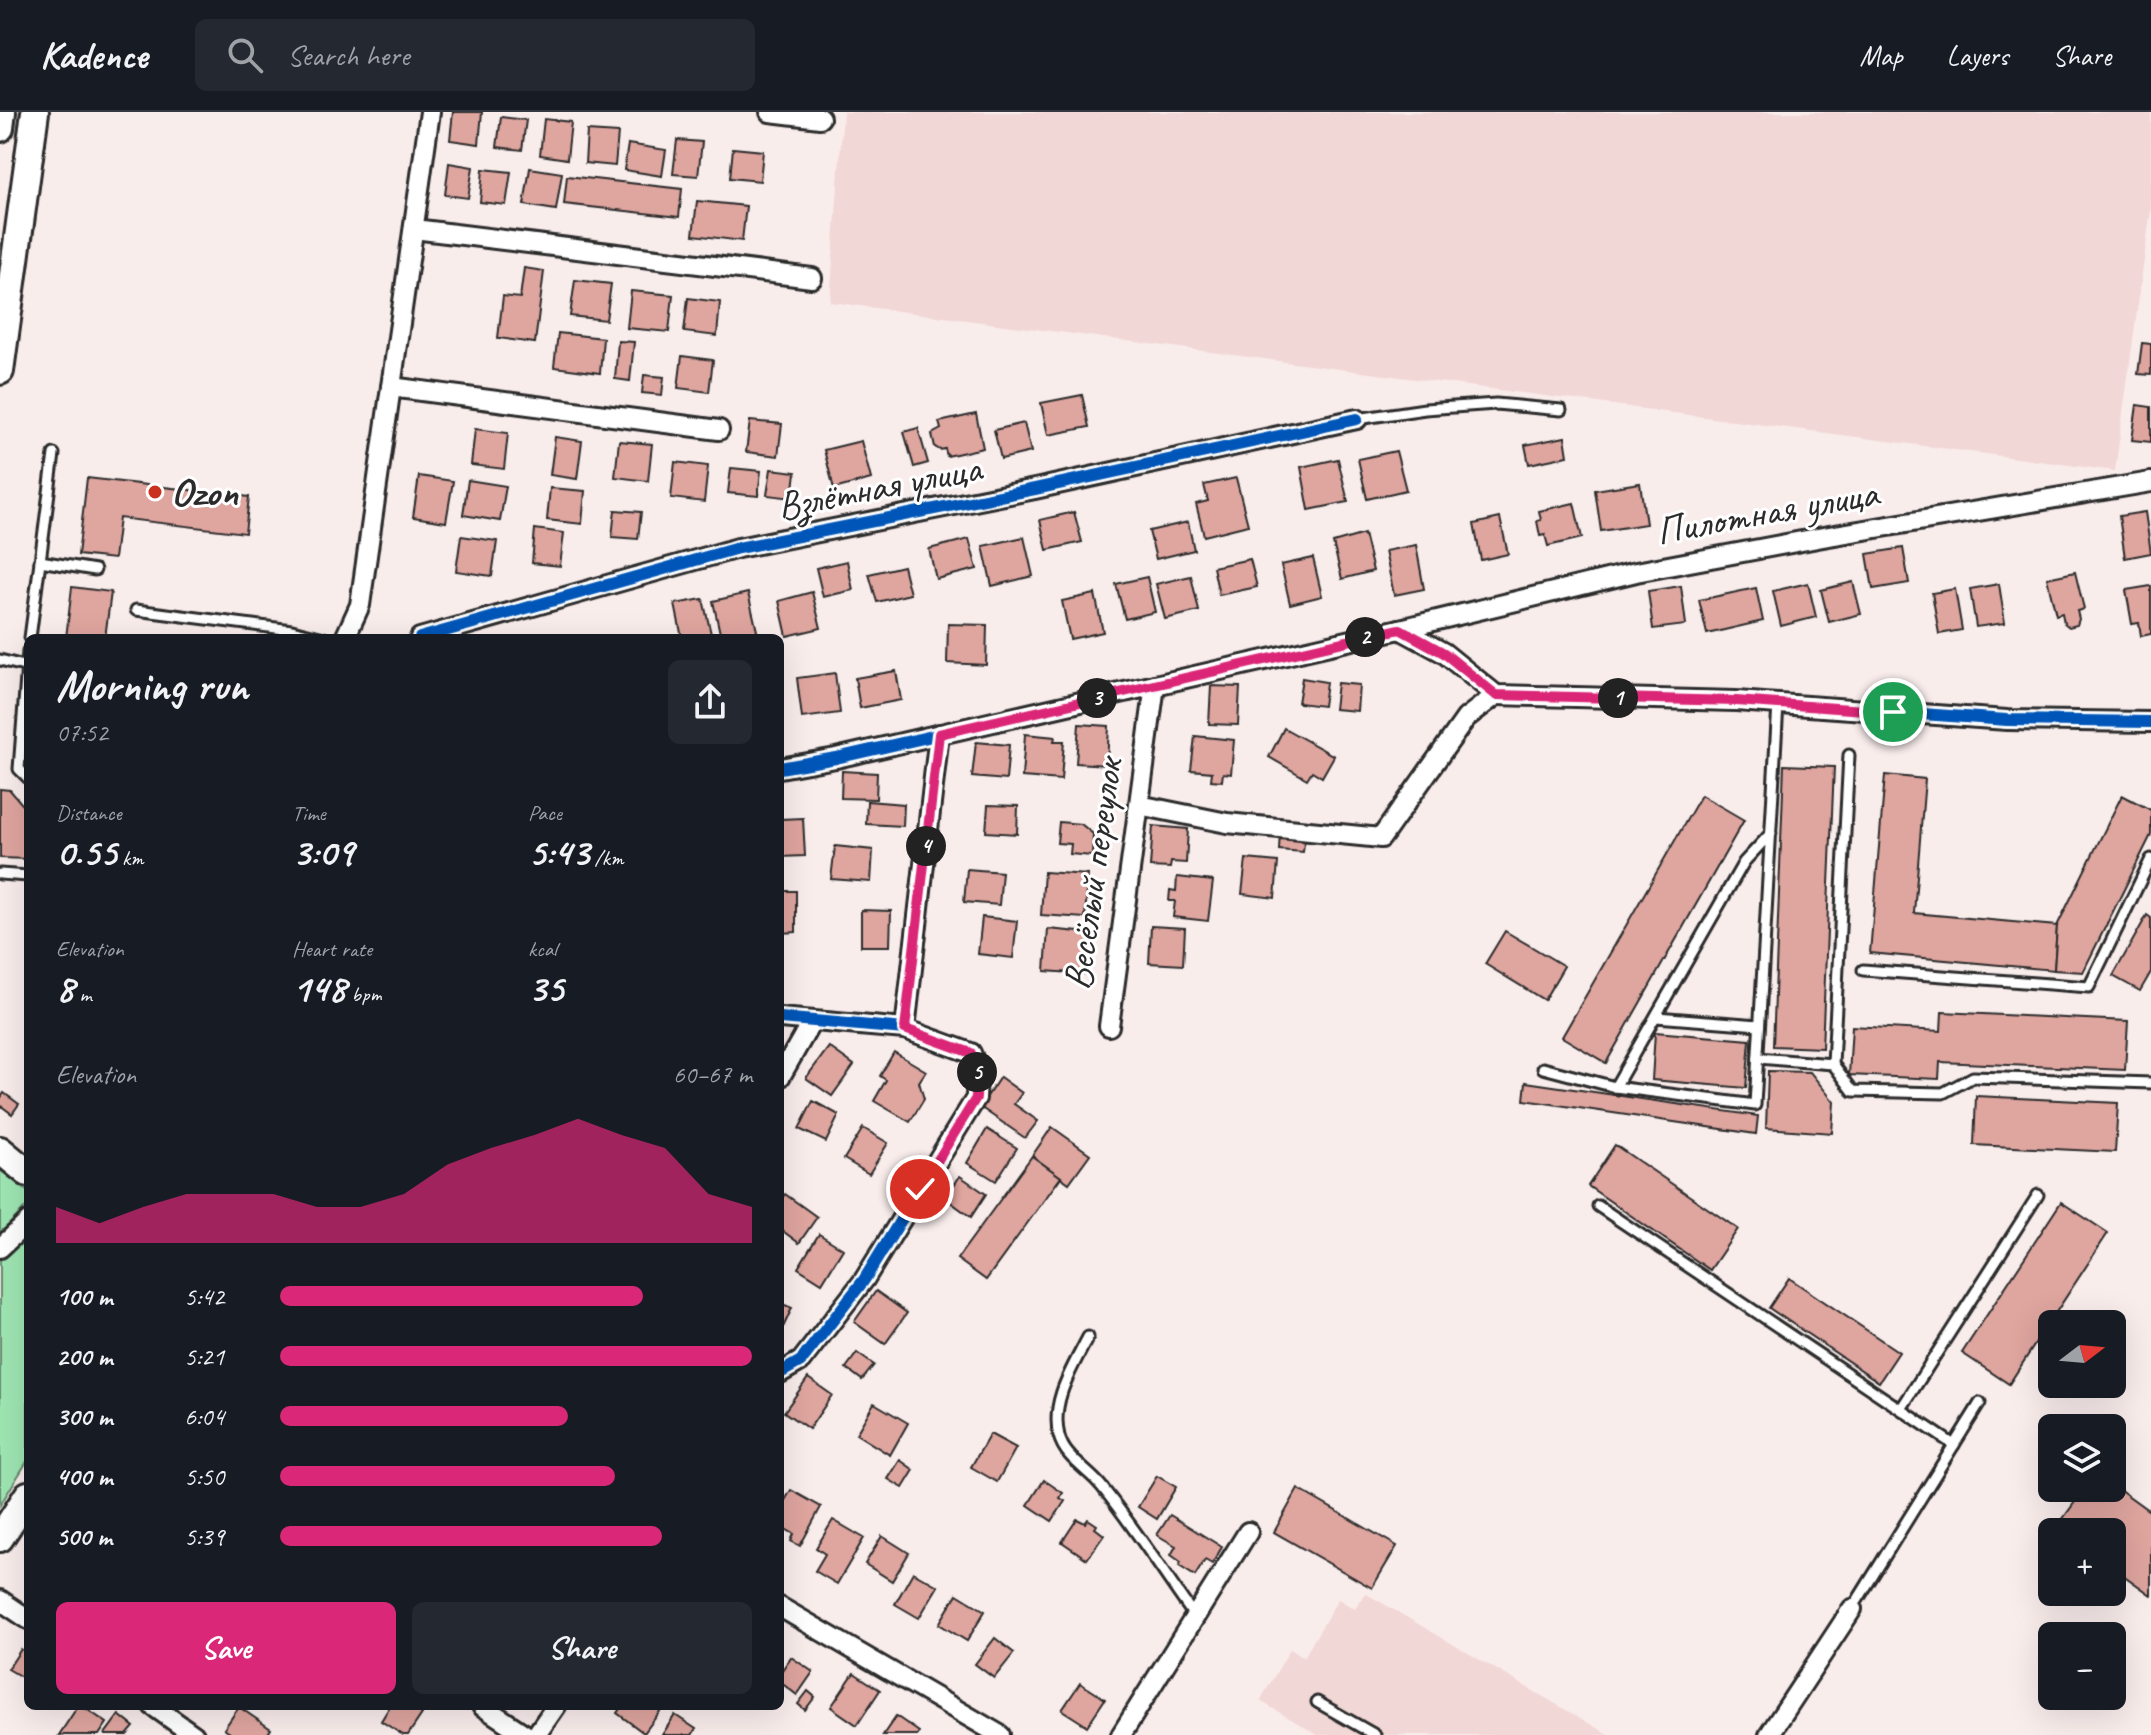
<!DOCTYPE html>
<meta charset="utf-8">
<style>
body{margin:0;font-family:Caveat,sans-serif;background:#242831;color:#f1f3f6;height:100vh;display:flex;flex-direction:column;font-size:30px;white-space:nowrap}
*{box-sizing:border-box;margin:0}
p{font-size:26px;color:#9ea1a6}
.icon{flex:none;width:44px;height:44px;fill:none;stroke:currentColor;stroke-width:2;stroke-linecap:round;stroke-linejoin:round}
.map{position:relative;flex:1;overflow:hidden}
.panel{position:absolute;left:24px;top:522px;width:760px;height:1076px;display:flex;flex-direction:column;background:#171b24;border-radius:12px;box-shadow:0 8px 32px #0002}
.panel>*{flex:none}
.needle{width:52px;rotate:74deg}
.fabs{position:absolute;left:2038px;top:1198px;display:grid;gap:16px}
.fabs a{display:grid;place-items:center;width:88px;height:88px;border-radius:12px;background:#171b24;box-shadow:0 8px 32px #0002;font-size:40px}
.pin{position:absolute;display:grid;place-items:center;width:68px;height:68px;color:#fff;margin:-34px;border:4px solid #fff;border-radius:50%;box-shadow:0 2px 8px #0007}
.km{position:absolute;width:40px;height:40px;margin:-20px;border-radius:50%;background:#222;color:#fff;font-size:22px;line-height:40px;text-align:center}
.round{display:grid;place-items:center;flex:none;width:84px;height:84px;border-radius:12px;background:#242831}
.summary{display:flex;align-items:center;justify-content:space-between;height:136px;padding:0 32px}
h1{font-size:44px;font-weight:800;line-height:60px}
.stats{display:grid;grid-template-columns:repeat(3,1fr);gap:12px;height:136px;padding:8px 32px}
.stats div{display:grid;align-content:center}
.stats b{font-size:40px;font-weight:800}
.stats small{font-size:22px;font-weight:400}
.stats p{font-size:22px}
.chart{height:224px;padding:16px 32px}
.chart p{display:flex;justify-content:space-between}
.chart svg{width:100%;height:144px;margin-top:8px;fill:#db2777;opacity:.7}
.button{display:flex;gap:16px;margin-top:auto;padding:16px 32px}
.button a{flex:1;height:92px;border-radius:12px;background:#db2777;color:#fff;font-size:32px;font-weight:800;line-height:92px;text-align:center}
.button a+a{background:#242831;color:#f1f3f6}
ul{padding:0 32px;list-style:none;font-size:26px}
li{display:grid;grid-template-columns:128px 96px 1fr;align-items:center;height:60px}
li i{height:20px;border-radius:10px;background:#db2777}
header{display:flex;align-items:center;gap:48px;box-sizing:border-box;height:112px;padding:0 40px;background:#171b24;border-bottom:2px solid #363941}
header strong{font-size:38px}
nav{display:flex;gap:44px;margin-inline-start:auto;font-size:28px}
.search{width:560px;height:72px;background:#242831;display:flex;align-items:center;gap:20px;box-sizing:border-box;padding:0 28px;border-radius:12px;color:#9ea1a6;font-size:30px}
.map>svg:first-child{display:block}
.built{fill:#f1d7d5}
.green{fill:#9ee5b2;stroke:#64886e;stroke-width:2}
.building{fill:#dfa59f;stroke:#2b2b2b;stroke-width:2}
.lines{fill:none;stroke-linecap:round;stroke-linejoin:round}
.lane-casing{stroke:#2b2b2b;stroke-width:15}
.street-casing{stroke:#2b2b2b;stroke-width:24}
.secondary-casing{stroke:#2b2b2b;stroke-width:32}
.lane{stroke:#fff;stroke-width:9}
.street{stroke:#fff;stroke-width:18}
.secondary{stroke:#fff;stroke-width:26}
.cycleway-casing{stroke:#fff;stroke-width:17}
.cycleway{stroke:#0057b8;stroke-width:12}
.route-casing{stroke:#fff;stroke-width:16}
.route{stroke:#db2777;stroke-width:10}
.poi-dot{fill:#c8321e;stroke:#fff;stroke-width:3}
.labels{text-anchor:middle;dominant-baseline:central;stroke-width:6;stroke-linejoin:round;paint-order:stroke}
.street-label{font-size:40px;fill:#2b2b2b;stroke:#fff}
.poi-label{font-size:40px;font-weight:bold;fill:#2b2b2b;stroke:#fff;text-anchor:start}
</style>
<header>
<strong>Kadence</strong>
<div class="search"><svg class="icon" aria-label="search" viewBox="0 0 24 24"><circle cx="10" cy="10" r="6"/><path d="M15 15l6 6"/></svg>Search here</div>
<nav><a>Map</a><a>Layers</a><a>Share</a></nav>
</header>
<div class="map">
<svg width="2151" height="1623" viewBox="0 0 2151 1623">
<rect width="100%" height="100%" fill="#f9edec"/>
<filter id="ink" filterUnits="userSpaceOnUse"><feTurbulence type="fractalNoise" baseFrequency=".0125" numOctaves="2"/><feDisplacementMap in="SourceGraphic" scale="16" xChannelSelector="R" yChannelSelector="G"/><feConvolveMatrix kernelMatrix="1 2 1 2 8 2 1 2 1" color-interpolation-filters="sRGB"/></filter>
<g filter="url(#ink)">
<g class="built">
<path d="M843 0H2151V97L2115 359 830 190Z"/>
<path d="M1365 1481 1609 1623H1318L1260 1589 1290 1537 1304 1545 1338 1487 1355 1497Z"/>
</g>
<g class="green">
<path d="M0 1058 28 1080V1093L0 1122Z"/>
<path d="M28 1123V1348L0 1393V1147Z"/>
</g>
<g class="building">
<path d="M453 0H482L479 32 450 28Z"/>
<path d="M501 5 526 8 522 38 497 35Z"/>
<path d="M544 7 571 10 567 47 540 43Z"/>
<path d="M587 19 618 21 615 54 585 51Z"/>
<path d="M677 28 702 30 698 64 673 62Z"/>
<path d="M628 32 666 38 662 64 624 58Z"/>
<path d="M733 36 763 39 760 69 730 66Z"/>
<path d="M449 51 473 55 468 86 445 83Z"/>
<path d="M530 56 562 61 556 98 524 93Z"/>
<path d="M483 57 511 60 506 93 480 90Z"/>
<path d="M567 64 682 77 679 105 564 92Z"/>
<path d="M697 89 746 94 742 129 693 123Z"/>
<path d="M524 156 544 159 535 231 498 226 503 184 520 186Z"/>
<path d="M575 168 611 172 606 208 570 204Z"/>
<path d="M631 179 673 183 669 220 627 216Z"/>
<path d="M688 186 720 190 717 224 684 220Z"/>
<path d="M558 221 603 226 600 261 554 255Z"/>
<path d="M618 229 634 230 630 269 615 267Z"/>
<path d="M2142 231 2151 232V263L2138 262Z"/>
<path d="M682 244 713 248 709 280 678 276Z"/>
<path d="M644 263 664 265 662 283 642 281Z"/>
<path d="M1082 283 1089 315 1048 323 1041 291Z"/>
<path d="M2137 293 2151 295V330L2132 328Z"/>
<path d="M976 302 983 336 947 344 945 337 940 338 935 335 932 322 941 317 939 310Z"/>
<path d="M750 309 782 312 778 344 746 340Z"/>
<path d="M1024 311 1031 340 1001 347 994 318Z"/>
<path d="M918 316 928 351 914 355 904 320Z"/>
<path d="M475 317 508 321 504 357 471 353Z"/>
<path d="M555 325 582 329 577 367 550 363Z"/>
<path d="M1565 325 1568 344 1529 352 1525 333Z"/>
<path d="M619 329 652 332 648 369 615 365Z"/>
<path d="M861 329 871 367 834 377 824 338Z"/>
<path d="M1396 339 1406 378 1367 387 1358 347Z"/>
<path d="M1338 347 1348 390 1309 398 1301 355Z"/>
<path d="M675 350 708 354 704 390 671 386Z"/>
<path d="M731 356 761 359 758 384 728 381Z"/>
<path d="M771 357 796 360 793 386 767 383Z"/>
<path d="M419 364 453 369 446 410 413 405Z"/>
<path d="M87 366 249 385 245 421 119 406 114 447 78 443Z"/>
<path d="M1236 366 1248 413 1204 424 1196 392 1208 389 1204 373Z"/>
<path d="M468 368 506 374 500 409 463 403Z"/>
<path d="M1640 371 1646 412 1601 419 1595 378Z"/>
<path d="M550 376 585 379 582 412 547 408Z"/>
<path d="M1574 391 1582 426 1548 434 1545 423 1540 424 1537 409 1541 408 1539 399Z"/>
<path d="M615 398 641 400 638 427 612 425Z"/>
<path d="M1074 400 1082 430 1047 438 1040 408Z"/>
<path d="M2145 400 2151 441 2125 446 2119 404Z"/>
<path d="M1500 406 1508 442 1481 448 1474 412Z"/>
<path d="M1188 410 1194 438 1156 447 1149 419Z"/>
<path d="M535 417 564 421 560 454 532 451Z"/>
<path d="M1364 422 1373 459 1342 467 1333 431Z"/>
<path d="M461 424 497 429 492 464 456 459Z"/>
<path d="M1024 425 1033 464 992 474 983 434Z"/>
<path d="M969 427 977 457 936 467 929 437Z"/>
<path d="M1416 433 1424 477 1394 483 1385 439Z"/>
<path d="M1903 436 1909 471 1873 477 1867 442Z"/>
<path d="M1313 446 1322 484 1290 492 1281 453Z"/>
<path d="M1250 447 1257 475 1219 483 1213 455Z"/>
<path d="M847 449 853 478 823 485 816 456Z"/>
<path d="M903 454 910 482 877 490 869 462Z"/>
<path d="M2075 460 2084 497 2077 499 2079 507 2077 513 2069 515 2064 511 2062 501 2056 503 2047 466Z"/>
<path d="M1191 464 1199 499 1165 507 1156 472Z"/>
<path d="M1147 465 1155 500 1125 507 1116 472Z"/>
<path d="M1853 470 1861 502 1829 510 1821 478Z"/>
<path d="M1808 471 1816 505 1781 514 1773 479Z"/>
<path d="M1999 472 2005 511 1976 515 1970 477Z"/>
<path d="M1681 474 1686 513 1653 517 1648 479Z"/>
<path d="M2151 474V522L2141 524 2139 511 2132 512 2126 478Z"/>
<path d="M72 475 111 480 105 526H66Z"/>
<path d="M1756 476 1763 509 1707 522 1699 488Z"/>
<path d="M1955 477 1962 518 1939 522 1932 481Z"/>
<path d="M812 480 821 516 787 524 779 489Z"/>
<path d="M748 481 758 523 743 526H721L713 489Z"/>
<path d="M1095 482 1103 520 1070 527 1062 489Z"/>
<path d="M703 487 711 522 682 526 675 492Z"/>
<path d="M948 512 987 513 986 553 947 551Z"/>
<path d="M896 559 901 588 860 596 855 566Z"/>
<path d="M835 561 840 601 802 606 797 566Z"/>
<path d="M1302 566 1326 570 1323 594 1298 591Z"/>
<path d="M1337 571 1359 573 1357 599 1334 597Z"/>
<path d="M1211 574 1240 575 1238 613 1209 612Z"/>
<path d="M1079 612 1109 614 1107 653 1076 651Z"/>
<path d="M1284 616 1334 644 1322 665 1312 659 1307 667 1269 645Z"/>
<path d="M1025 622 1055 625 1054 629H1064L1061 668 1022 665Z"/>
<path d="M1195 624 1234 628 1231 662 1223 661 1222 669 1211 668 1212 660 1191 658Z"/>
<path d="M976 630 1009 633 1006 668 972 665Z"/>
<path d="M1784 653 1834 655 1822 936 1773 934Z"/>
<path d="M842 659 877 661 876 687 841 686Z"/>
<path d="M1885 663 1925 667 1914 801 2057 814 2054 858 1870 841Z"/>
<path d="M0 677 10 678 28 699V747L0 746Z"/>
<path d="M1701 683 1744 708 1606 951 1562 925Z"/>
<path d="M2122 683 2151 698V723L2083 860 2054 858 2057 814Z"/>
<path d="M867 689 904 692 903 714 866 712Z"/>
<path d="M988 693 1018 694 1017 722 986 720Z"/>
<path d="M803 706 805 744 780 745V707Z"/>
<path d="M1059 710 1081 712 1093 722 1092 744 1070 742 1071 732 1057 731Z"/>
<path d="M1153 714 1188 717 1186 751 1171 750 1170 756 1150 755Z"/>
<path d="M1280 719 1305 721 1303 740 1279 738Z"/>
<path d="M835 734 873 738 871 770 831 767Z"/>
<path d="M1246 747 1278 750 1275 786 1242 782Z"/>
<path d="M967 757 1002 760 999 793 964 790Z"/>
<path d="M1044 760 1088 763 1085 806 1041 803Z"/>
<path d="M1177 765 1213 769 1208 809 1173 805 1175 789H1169L1170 778 1176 779Z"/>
<path d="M780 779H796V820L780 821Z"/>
<path d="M861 798 891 799 890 834H861Z"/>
<path d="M2147 803 2151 806V860L2140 879 2113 864Z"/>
<path d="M982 805 1017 809 1013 846 978 842Z"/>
<path d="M1151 814 1185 816 1183 853 1149 851Z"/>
<path d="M1048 817 1089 821 1086 862 1045 859Z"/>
<path d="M1505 819 1564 854 1544 888 1485 852Z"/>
<path d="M1942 900 2128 909 2125 958 1940 950 1939 967 1849 963 1852 914 1941 919Z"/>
<path d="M1655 920 1750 928 1746 976 1652 968Z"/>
<path d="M829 935 854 953 832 984 806 966Z"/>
<path d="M894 940 926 959 919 970 924 987 910 1010 874 989 886 968 880 964Z"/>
<path d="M1768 959 1810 960 1834 990 1832 1021 1766 1016Z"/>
<path d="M1000 965 1022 981 1014 992 1038 1009 1025 1026 980 995Z"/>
<path d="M1526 970 1758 1004 1756 1022 1524 988Z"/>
<path d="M4 981 19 992 12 1002 0 993V987Z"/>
<path d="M1976 984 2118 991 2115 1040 1974 1033Z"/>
<path d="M813 989 839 1003 826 1030 799 1017Z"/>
<path d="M1052 1015 1090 1042 1069 1071 1032 1044Z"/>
<path d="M863 1016 888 1031 869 1062 844 1047Z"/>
<path d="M987 1017 1017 1036 996 1069 967 1051Z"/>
<path d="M1615 1033 1738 1117 1710 1158 1588 1074Z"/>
<path d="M1032 1044 1061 1065 986 1168 957 1147Z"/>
<path d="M960 1064 986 1082 971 1105 945 1086Z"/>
<path d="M785 1082 817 1105 799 1131 780 1117V1088Z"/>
<path d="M2061 1090 2108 1121 2009 1272 1962 1241Z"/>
<path d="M819 1122 843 1137 822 1171 798 1156Z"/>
<path d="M1789 1166 1899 1240 1879 1270 1769 1196Z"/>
<path d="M876 1179 907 1201 885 1232 854 1210Z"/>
<path d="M780 1191 792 1196 780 1222Z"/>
<path d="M857 1241 874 1253 862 1268 846 1256Z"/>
<path d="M808 1266 832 1283 809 1317 784 1300Z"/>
<path d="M874 1291 908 1311 890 1343 856 1322Z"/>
<path d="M990 1322 1016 1336 997 1370 971 1355Z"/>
<path d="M900 1348 914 1358 903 1376 888 1367Z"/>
<path d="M1157 1364 1176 1375 1157 1407 1138 1395Z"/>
<path d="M1044 1368 1063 1381 1060 1386 1065 1389 1052 1409 1028 1393Z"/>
<path d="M2112 1372 2148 1398 2151 1393V1483L2112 1455V1420H2064L2057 1415 2085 1376H2112Z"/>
<path d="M1298 1377 1397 1434 1372 1476 1274 1420Z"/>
<path d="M791 1378 821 1395 800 1434 791 1429 794 1422 780 1414V1397Z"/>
<path d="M1170 1403 1222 1435 1212 1452 1205 1448 1195 1464 1179 1454 1181 1450 1171 1443 1176 1434 1157 1423Z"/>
<path d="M1077 1407 1085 1411 1088 1407 1097 1413 1095 1416 1104 1423 1087 1447 1062 1430Z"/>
<path d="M833 1408 864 1426 837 1472 815 1459 825 1442 816 1436Z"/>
<path d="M882 1424 909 1441 892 1469 865 1452Z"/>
<path d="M913 1460 938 1474 919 1506 895 1492Z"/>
<path d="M957 1482 985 1499 967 1529 939 1512Z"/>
<path d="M995 1526 1014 1541 994 1566 975 1552Z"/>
<path d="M21 1537 28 1541V1563L25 1567 8 1557Z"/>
<path d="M791 1545 813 1560 797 1583 780 1570V1561Z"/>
<path d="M854 1561 880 1578 857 1613 831 1595Z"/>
<path d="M1080 1571 1105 1587 1087 1614 1062 1598Z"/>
<path d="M808 1579 815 1585 805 1598 798 1592Z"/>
<path d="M78 1594H82L107 1611 99 1623H59Z"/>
<path d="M390 1594H410L422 1602 408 1623H403L381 1609Z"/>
<path d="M622 1594H655L661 1598 644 1621 617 1601Z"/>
<path d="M239 1595 271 1617 267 1623H233L224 1617Z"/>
<path d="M119 1603 134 1615 127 1623H106L105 1622Z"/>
<path d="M675 1603 696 1617 692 1623H662Z"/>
<path d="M896 1604 919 1620 917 1623H883Z"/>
</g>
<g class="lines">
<g class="lane-casing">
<g id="lane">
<path d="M1357 307 1425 297 1496 292 1561 298"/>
<path d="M40 449 95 458"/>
<path d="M136 498 292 518 324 526"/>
<path d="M30 526 54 342"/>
<path d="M28 539 19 657 28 666"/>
<path d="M0 548 28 555"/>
<path d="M1849 643 1833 952 1853 979 1943 981 1973 965 2151 971"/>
<path d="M1771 721 1744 750 1615 975 1755 993C1763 859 1770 725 1778 592"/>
<path d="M0 762 28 764"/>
<path d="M1863 858 2089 875 2151 747"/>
<path d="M1656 905 1759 913"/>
<path d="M1758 946 1833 952"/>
<path d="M1543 956 1615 975"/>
<path d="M1598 1094 1954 1333"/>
<path d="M1088 1225C1073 1255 1050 1289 1059 1324 1065 1347 1088 1357 1102 1375 1135 1416 1164 1462 1195 1505"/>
<path d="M1901 1297 2038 1083"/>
<path d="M1852 1497 1980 1291"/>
<path d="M1317 1590 1375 1623"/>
</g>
</g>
<g class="street-casing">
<g id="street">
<path d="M770 0 820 6"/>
<path d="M414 117 812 166"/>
<path d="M391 275 719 318"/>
<path d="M1400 517 1636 460 1823 425 2151 370"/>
<path d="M345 526 360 493 430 0"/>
<path d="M420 526 738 436 1035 377 1357 307"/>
<path d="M780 656 836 646 1400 517 1444 541 1496 583 1736 589 2007 608 2151 610"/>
<path d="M1139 693 1227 711 1381 726 1466 606 1496 583"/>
<path d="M780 906 905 917 971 941 977 956 976 986 864 1168 801 1249 780 1261"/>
<path d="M1109 914 1155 573"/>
<path d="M905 917 939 622"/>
<path d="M780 965 812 909"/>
<path d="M0 1136 28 1110"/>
<path d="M0 1488 28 1507"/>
<path d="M780 1495 1000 1623"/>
<path d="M153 1594 194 1623"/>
<path d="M482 1594 526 1623"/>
<path d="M536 1623 556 1594"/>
<path d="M1121 1623 1248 1420"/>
<path d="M1769 1623 1852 1497"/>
</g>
</g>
<g class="secondary-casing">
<g id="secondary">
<path d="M0 16 2 0"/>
<path d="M0 259 35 0"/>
<path d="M0 1038 28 1061"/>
<path d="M0 1426 28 1383"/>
</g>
</g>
<use href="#lane" class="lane"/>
<use href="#street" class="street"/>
<use href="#secondary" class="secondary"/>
<g class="cycleway-casing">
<g id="cycleway">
<path d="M420 526 738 436 1035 377 1357 307"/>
<path d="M780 656 836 646 1400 517 1444 541 1496 583 1736 589 2007 608 2151 610"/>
<path d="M780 906 905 917 971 941 977 956 976 986 864 1168 801 1249 780 1261"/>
</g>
</g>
<use href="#cycleway" class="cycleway"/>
</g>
</g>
<g class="lines" filter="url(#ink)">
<g class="route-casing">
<path id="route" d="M920 1077 976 986 977 956 971 941 905 917 939 622 1400 517 1444 541 1496 583 1736 589 1893 600"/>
</g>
<use href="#route" class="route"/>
</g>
<circle class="poi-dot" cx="155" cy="380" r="8"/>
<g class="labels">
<g class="street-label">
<text transform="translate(879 375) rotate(-11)">Взлётная улица</text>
<text transform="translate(1767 400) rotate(-10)">Пилотная улица</text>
<text transform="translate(1093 762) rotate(-82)">Весёлый переулок</text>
</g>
<g class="poi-label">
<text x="171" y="380">Ozon</text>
</g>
</g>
</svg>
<div class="fabs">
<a><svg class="needle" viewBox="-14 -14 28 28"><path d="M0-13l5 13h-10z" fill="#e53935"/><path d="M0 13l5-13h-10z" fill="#9ea1a6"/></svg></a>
<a><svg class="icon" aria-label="layers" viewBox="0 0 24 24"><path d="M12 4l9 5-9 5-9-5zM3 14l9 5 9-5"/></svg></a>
<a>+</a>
<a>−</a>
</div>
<div class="pin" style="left:1893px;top:600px;background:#1e9e55"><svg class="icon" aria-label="arrive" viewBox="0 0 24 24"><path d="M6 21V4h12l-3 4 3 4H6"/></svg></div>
<div class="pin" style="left:920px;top:1077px;background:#d93025"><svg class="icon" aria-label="check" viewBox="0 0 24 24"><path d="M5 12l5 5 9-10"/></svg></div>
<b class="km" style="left:1618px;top:586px">1</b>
<b class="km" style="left:1365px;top:525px">2</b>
<b class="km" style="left:1097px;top:586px">3</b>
<b class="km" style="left:926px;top:734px">4</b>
<b class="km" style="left:977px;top:960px">5</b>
<section class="panel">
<div class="summary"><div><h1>Morning run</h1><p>07:52</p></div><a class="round"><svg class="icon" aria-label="share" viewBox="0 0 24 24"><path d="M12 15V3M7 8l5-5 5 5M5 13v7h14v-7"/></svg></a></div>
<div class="stats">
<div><p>Distance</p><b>0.55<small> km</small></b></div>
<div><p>Time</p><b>3:09</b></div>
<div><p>Pace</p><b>5:43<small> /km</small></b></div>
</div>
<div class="stats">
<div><p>Elevation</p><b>8<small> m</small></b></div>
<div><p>Heart rate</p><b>148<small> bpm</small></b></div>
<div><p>kcal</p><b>35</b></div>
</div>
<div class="chart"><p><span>Elevation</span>60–67 m</p>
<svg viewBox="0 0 160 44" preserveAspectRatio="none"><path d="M0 44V33L10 38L20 33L30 29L40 29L50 29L60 33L70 33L80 29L90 20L100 15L110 11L120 6L130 11L140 15L150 29L160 33V44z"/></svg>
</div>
<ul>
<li><b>100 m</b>5:42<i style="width:77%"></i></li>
<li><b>200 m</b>5:21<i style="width:100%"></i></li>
<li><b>300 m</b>6:04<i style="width:61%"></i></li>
<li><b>400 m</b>5:50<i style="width:71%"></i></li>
<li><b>500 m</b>5:39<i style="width:81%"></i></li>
</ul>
<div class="button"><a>Save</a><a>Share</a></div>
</section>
</div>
